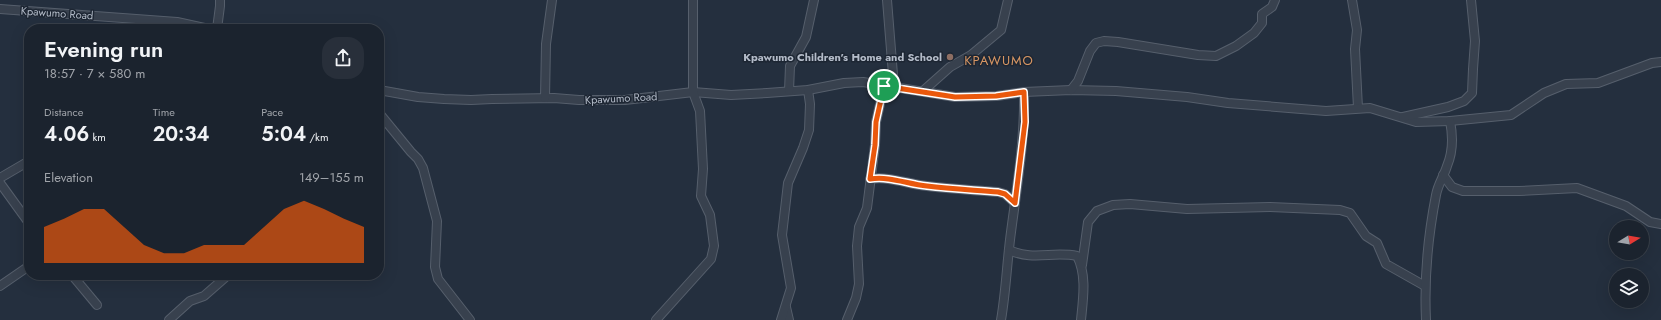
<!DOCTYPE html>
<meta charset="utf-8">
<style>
body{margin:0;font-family:Jost,sans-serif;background:#282f3a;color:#f1f3f6;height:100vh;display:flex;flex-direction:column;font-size:15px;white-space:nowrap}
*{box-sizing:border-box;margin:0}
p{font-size:13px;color:#a0a4aa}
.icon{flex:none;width:22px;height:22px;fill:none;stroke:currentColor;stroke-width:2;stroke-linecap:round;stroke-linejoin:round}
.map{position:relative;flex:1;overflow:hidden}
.drawer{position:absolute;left:24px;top:24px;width:360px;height:256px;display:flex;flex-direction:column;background:#1b232e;border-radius:16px;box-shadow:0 4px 16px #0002,0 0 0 1px #39404a}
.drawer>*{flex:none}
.needle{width:26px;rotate:79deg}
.controls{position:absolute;left:1609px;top:220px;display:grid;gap:8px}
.controls a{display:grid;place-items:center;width:40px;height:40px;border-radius:50%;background:#1b232e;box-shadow:0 4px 16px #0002,0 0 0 1px #39404a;font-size:20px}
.pin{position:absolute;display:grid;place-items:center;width:34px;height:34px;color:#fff;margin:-17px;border:2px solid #fff;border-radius:50%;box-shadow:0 1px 4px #0007}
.round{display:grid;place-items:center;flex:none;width:42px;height:42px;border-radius:16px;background:#282f3a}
.head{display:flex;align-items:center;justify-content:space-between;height:68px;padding:0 20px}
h1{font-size:22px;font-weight:600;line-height:30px}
.metrics{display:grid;grid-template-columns:repeat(3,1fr);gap:6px;height:68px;padding:4px 20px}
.metrics div{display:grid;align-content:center}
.metrics b{font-size:20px;font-weight:600}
.metrics small{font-size:11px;font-weight:400}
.metrics p{font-size:11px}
.chart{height:112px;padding:8px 20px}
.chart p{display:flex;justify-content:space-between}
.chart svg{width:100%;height:72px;margin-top:4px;fill:#ea580c;opacity:.7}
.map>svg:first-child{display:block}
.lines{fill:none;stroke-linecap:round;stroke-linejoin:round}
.minor-casing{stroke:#565f6c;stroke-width:10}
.minor{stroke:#38414e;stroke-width:8}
.route-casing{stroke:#fff;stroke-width:8}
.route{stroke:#ea580c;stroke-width:5}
.education-dot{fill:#8d6e63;stroke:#1d2633;stroke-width:1.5}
.labels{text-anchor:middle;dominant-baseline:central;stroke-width:3;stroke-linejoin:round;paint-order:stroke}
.street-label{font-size:11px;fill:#b4bcc9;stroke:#1d2633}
.poi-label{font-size:11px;font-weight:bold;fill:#b4bcc9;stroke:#1d2633;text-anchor:end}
.quarter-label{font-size:13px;letter-spacing:1px;fill:#d59563;stroke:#1d2633}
</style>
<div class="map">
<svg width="1661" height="320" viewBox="0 0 1661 320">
<rect width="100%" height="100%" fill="#242f3e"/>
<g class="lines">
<g class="minor-casing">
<g id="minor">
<path d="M887 0 894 87"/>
<path d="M1352 0 1357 30 1355 49 1358 108"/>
<path d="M0 9 177 22 209 29"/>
<path d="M217 29 220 6V0"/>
<path d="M379 90 418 97 444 99 471 100 492 99 554 98 579 100H625L693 92 731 95 767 93 808 90 844 83 863 82 955 97 997 96 1024 92 1071 90 1116 91 1187 97 1228 103 1326 111 1370 108 1416 122 1450 121 1511 115 1544 93 1566 84 1598 83 1652 63 1661 62"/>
<path d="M1071 90 1078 81 1090 51 1096 43 1104 41 1118 42 1198 55 1216 56 1236 46 1254 33 1262 23V14L1272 7 1275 0"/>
<path d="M789 91 790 66 806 37 814 0"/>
<path d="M923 91 950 67 971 55 1001 30 1008 0"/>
<path d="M545 98 546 44 552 0"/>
<path d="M379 113 411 152 418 159 423 168 437 221 435 267 438 279 470 320"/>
<path d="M1403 117 1448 107 1464 101 1472 93 1473 69 1475 41 1471 0"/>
<path d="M1443 175 1452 187 1463 191H1519L1577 188 1626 206 1650 222 1661 224"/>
<path d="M0 178 29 161"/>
<path d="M870 179C890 176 907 184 927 186 951 189 975 190 998 192L1005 194 1015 203"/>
<path d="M0 183 29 223"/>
<path d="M1009 250C1033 261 1053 251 1077 256 1087 275 1083 299 1081 320"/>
<path d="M1082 265 1088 222 1097 211 1113 205 1130 204 1187 209 1270 207 1340 210 1350 213 1366 236 1377 243 1386 264 1425 286"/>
<path d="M72 275 97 305"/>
<path d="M0 286 29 266"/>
<path d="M786 307 789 320"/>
<path d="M169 320 190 301 204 296 228 275"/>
<path d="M656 320 711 259 714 246 710 215 701 196 703 169 700 111 693 92V0"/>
<path d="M781 320 791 288 782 235 788 183 803 148 809 130 810 104 808 90"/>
<path d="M847 320 856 298 859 284 857 246 859 227 867 208 875 145 876 122 884 86"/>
<path d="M1001 320C1006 291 1007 261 1011 232 1017 186 1025 139 1024 92"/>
<path d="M1426 320C1424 278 1428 236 1436 195 1438 184 1444 176 1447 166 1453 152 1453 136 1450 121"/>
</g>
</g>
<use href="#minor" class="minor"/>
</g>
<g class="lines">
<g class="route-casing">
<path id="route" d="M884 86 955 97 996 96 1024 92 1025 122 1015 203 1005 194 998 192C975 190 951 189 927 186 907 184 890 176 870 179L875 145 876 122Z"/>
</g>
<use href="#route" class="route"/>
</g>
<circle class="education-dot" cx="950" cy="57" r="4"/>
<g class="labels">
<g class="street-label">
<text transform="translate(57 13) rotate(4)">Kpawumo Road</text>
<text transform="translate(621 98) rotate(-3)">Kpawumo Road</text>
</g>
<g class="poi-label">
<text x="942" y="57">Kpawumo Children’s Home and School</text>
</g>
<g class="quarter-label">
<text x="999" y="60">KPAWUMO</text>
</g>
</g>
</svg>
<div class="controls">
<a><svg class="needle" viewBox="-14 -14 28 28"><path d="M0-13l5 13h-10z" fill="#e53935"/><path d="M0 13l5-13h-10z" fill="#a0a4aa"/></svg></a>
<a><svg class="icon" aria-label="layers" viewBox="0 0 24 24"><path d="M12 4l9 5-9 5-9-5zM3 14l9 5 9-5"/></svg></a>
</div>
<div class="pin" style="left:884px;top:86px;background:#1e9e55"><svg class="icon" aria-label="arrive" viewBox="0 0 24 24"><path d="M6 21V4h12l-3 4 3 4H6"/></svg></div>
<section class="drawer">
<div class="head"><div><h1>Evening run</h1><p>18:57 · 7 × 580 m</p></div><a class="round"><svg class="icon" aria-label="share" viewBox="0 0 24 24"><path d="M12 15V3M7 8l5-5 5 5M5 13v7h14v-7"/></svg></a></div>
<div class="metrics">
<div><p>Distance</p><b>4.06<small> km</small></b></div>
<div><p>Time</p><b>20:34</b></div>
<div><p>Pace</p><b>5:04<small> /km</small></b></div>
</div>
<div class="chart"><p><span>Elevation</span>149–155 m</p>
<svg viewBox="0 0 160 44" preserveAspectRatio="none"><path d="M0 44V22L10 17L20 11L30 11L40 22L50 33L60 38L70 38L80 33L90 33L100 33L110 22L120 11L130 6L140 11L150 17L160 22V44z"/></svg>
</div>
</section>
</div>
